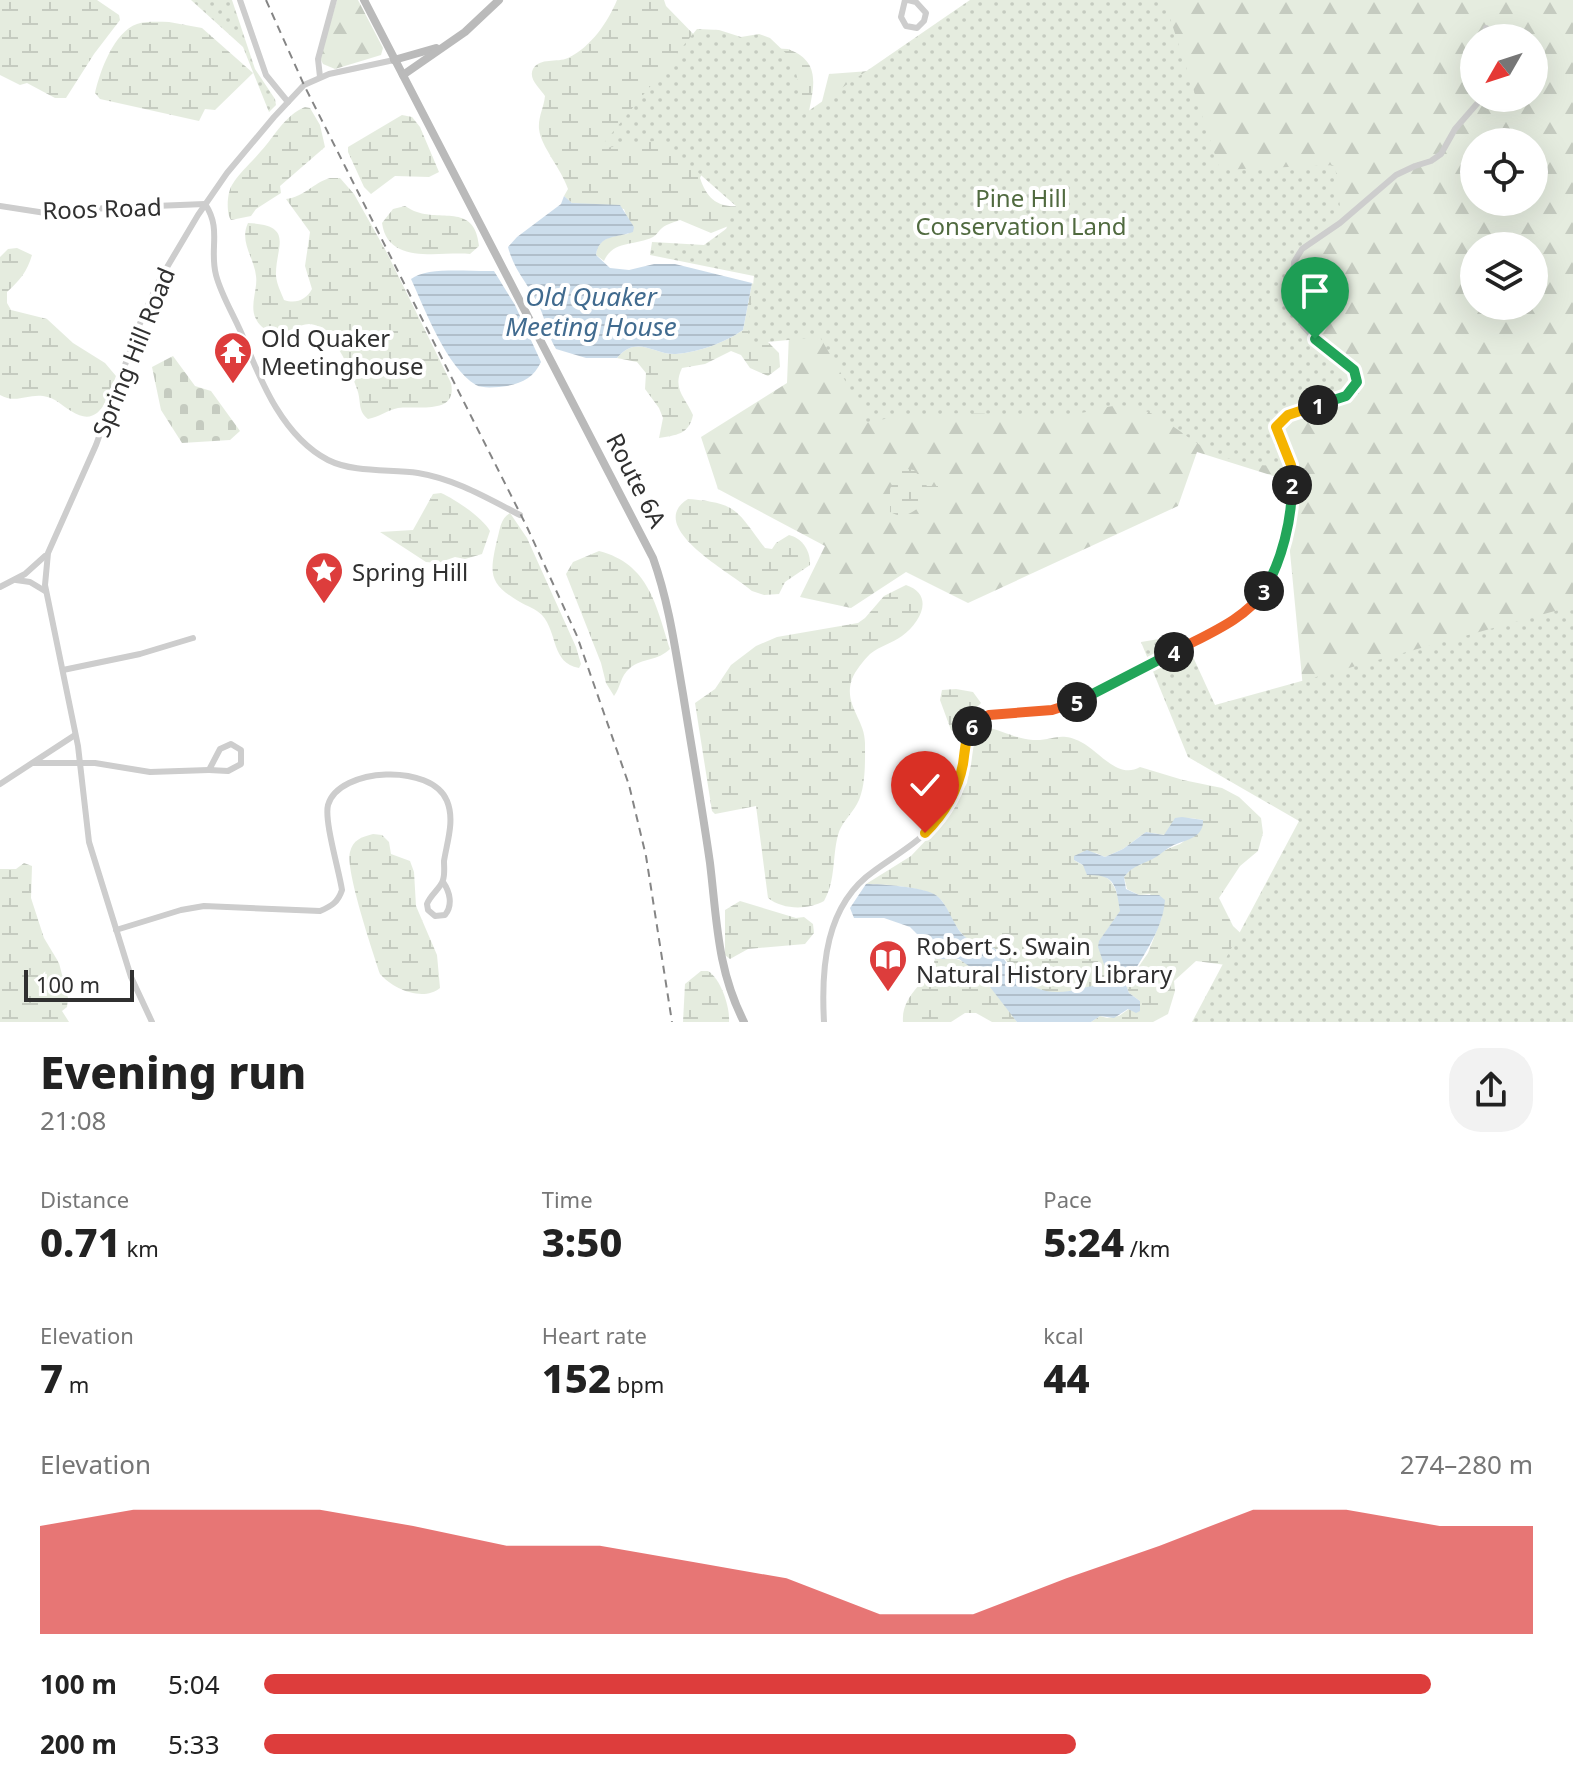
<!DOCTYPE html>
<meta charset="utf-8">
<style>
body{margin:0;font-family:"Noto Sans",sans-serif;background:#f2f2f2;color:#222;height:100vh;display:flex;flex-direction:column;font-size:30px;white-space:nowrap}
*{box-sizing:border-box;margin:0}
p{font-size:26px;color:#767676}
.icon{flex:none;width:44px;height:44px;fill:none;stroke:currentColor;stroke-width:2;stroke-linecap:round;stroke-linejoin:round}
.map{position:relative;height:1022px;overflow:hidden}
.side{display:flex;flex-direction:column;background:#fff;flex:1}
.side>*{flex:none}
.needle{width:52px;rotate:231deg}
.tools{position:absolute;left:1460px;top:24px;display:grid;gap:16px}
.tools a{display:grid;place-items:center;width:88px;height:88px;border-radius:50%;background:#fff;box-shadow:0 8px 32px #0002;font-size:40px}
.scale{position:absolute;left:24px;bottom:20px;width:110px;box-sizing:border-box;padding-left:8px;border:4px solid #303030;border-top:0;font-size:22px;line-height:28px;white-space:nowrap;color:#303030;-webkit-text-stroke:6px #fff;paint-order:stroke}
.pin{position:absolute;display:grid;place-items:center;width:68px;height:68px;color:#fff;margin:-82px -34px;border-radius:50% 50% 50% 0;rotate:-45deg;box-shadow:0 0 8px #0007}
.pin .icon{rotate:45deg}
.km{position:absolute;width:40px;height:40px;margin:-20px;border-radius:50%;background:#222;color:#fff;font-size:22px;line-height:40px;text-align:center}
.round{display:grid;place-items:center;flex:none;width:84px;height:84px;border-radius:32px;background:#f2f2f2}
.head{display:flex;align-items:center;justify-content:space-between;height:136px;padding:0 40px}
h1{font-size:44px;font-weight:800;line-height:60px}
.figures{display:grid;grid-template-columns:repeat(3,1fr);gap:12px;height:136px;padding:8px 40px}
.figures div{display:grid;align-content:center}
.figures b{font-size:40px;font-weight:800}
.figures small{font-size:22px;font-weight:400}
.figures p{font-size:22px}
.chart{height:224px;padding:16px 40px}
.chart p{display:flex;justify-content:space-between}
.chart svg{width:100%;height:144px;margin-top:8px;fill:#dd3d3c;opacity:.7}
ul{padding:0 40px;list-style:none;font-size:26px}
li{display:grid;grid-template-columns:128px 96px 1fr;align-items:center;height:60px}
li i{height:20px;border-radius:10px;background:#dd3d3c}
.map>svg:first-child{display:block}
.forest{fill:url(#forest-firs);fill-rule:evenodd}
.wetland{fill:url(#wetland-marsh)}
.cemetery{fill:url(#cemetery-stones)}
.park{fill:url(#park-dots)}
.water{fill:url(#water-rules)}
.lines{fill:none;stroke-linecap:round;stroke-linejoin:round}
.street{stroke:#cdcdcd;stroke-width:6}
.secondary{stroke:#bababa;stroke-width:8}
.rail{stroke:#858585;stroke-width:2;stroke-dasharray:8 6;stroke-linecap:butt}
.split-1-casing{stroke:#fff;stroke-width:16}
.split-2-casing{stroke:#fff;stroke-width:16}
.split-3-casing{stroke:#fff;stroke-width:16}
.split-4-casing{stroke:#fff;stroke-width:16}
.split-5-casing{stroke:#fff;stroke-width:16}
.split-6-casing{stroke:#fff;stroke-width:16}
.split-7-casing{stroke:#fff;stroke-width:16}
.split-1{stroke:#22a559;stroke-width:10}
.split-2{stroke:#f5b400;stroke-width:10}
.split-3{stroke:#22a559;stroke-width:10}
.split-4{stroke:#f0652b;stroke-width:10}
.split-5{stroke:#22a559;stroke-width:10}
.split-6{stroke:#f0652b;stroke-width:10}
.split-7{stroke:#f5b400;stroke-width:10}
.labels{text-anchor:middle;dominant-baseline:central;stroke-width:8;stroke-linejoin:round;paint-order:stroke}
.park-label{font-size:24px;fill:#506a3f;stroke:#fff}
.street-label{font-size:24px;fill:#303030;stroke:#fff}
.poi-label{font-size:24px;fill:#303030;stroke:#fff;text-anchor:start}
.water-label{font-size:26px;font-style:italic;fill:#416b8f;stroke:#fff}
</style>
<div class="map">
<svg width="1573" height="1022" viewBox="0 0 1573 1022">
<defs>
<pattern id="forest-firs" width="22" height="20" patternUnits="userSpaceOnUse" patternTransform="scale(2)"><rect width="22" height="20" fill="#e5ecdf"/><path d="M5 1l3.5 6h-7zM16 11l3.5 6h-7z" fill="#c5cbc0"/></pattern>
<pattern id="wetland-marsh" width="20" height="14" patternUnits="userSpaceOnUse" patternTransform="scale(2)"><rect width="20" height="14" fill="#e5ecdf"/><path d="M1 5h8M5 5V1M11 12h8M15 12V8" fill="none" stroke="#c5cbc0"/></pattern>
<pattern id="cemetery-stones" width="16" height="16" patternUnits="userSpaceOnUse" patternTransform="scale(2)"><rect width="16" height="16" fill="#e5ecdf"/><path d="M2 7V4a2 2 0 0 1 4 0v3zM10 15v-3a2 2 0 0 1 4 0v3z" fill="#c5cbc0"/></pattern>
<pattern id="park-dots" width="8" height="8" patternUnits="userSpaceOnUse" patternTransform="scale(2)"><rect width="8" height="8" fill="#e5ecdf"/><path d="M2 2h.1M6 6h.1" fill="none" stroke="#c5cbc0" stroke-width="1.8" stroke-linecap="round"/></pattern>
<pattern id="water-rules" width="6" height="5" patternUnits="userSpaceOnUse" patternTransform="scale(2)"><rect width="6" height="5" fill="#ccddeb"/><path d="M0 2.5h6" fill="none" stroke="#b0beca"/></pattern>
</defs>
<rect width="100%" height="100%" fill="#fff"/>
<g class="forest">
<path d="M337 0H358L383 48 381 55 335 69 323 64 320 58Z"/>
<path d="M991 0H1573V872L1327 939 1283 479 1197 452 1178 506 968 603 906 572 851 608 800 597 825 546 718 489 701 437 787 383 794 212 829 74 883 70ZM1474 38H1534V98H1474ZM1474 142H1534V202H1474ZM1474 246H1534V306H1474Z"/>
</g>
<g class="wetland">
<path d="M0 0H97L119 15 120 20 94 54 66 98H55L27 83 20 85 0 75Z"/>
<path d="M617 0H664L666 6 704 45 788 49C823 62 813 88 808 117L703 171 700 178C707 199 718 208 740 206L741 221 711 233 680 220C675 222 667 224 662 228 659 230 657 235 653 237 635 246 613 240 604 261L596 255C598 237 612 236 628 234L633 227 628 221 624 209 572 203 564 196 568 189C561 168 541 147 539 129 538 117 544 107 545 96 540 88 528 79 533 69 540 57 557 63 568 58 591 47 608 22 617 0Z"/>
<path d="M169 22 202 28 253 73 215 110 205 109 199 121 100 99 95 93C100 71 114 32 137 24 146 21 159 22 169 22Z"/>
<path d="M305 107 310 108 320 125 325 147 280 186 281 193 256 209 251 216 231 220C226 213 227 193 232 185 240 172 251 163 261 151 275 136 284 116 305 107Z"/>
<path d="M402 115 412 117 420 127 439 172 429 177 395 176 371 194 364 187 348 152V147Z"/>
<path d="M330 178H340L354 194 387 253 451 383C458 416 416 405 398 408 388 410 379 417 368 419 358 411 361 403 358 392 352 374 342 351 330 337 306 306 291 341 269 331 264 329 258 324 256 319 249 306 258 289 256 276 254 257 239 242 248 223 296 225 275 247 276 276 277 285 281 292 284 300 296 304 306 300 312 289L305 266 310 232 286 199C304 197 313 183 330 178Z"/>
<path d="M405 206C409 208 413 211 417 212 443 221 475 204 479 246L470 254C440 251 388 266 382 223L393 209Z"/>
<path d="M17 248 32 255C27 272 20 280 7 292V303L11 310 47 319 73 343 105 363 116 376C108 397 100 430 71 411 61 405 56 398 43 396 27 394 16 404 0 395V257L8 249Z"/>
<path d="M752 283 757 287 764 329 768 342 779 353 780 367 768 376 750 368 741 355 731 351 705 364 682 368C672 389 685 397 693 415 689 435 676 435 659 438L663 418 659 408 645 389 646 373 637 362 617 358C637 334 654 355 676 354 699 352 724 343 743 330Z"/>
<path d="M900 468 914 470 927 486H940L945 490 942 499C936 501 928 503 922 506 909 513 905 520 890 512V489Z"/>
<path d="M441 493C455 499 483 518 490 531L482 554 465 559 455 557 438 563 426 562 380 532 413 530 433 494Z"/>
<path d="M688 499C738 503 736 510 765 548L772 549 776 543 789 535C802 538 811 551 810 565L785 582 779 594 764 595 752 591C734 574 643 527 688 499Z"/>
<path d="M510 513 527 538 576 647 581 664 579 668C551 663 558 633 542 615 536 609 527 606 520 602 489 584 489 575 497 540 500 530 500 519 510 513Z"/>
<path d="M599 551C649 564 656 605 670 649 658 661 642 658 630 668 620 676 621 687 614 696L606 683 601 663 566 574 573 562Z"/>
<path d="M906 585C935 595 921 622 902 636 892 643 880 646 870 654 864 660 855 671 852 679 843 705 865 719 865 743 865 762 866 788 857 804 851 815 841 823 838 835 832 858 836 880 824 901 808 910 783 910 768 898L756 806 715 814 712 811 695 703 715 689 731 665 756 646 777 637 858 623 865 618 884 596Z"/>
<path d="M956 689 973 692 981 703 969 715 964 728 958 732 951 730 940 700 942 690Z"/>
<path d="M985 727C1002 730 1016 739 1033 740 1054 741 1059 731 1081 742 1099 751 1118 780 1140 767L1183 780 1222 788 1239 797 1261 818 1263 833 1258 851 1240 866 1219 898 1233 926 1249 941 1226 965 1196 961 1174 981 1175 991 1168 1014 1153 1022H1091L1100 1016 1107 1018 1119 1016 1140 1001 1129 993 1126 985 1148 953 1162 917 1150 894 1139 895 1127 889 1124 877C1135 862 1163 851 1180 844 1188 840 1196 827 1203 820 1177 816 1181 817 1164 835L1146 832 1123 849 1105 857 1096 853 1074 860C1105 879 1114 871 1121 910L1099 942 1107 973 1098 986C1079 988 1062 996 1043 992 1021 986 1013 966 998 951 988 942 974 946 965 937 954 927 950 913 942 901 933 887 883 884 866 884L911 856 946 819 967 783 974 739Z"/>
<path d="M373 834 382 835 389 842 391 854 410 861 414 872 416 906 437 955 440 988C423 1002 393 989 380 974 373 952 345 870 350 852 353 840 361 837 373 834Z"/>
<path d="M24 863 32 866 31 898 44 938 59 963 68 998 67 1007 62 1011 69 1022H0V869H16Z"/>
<path d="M740 901 796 918 804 917 813 924 814 933 805 944 748 949 730 959 725 955V910Z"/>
<path d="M951 958C980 962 1002 1000 1017 1022H992L976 1013H965L951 1022H903C901 994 928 983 935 959Z"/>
<path d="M701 971H708C721 979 730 1007 729 1022H683L685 984Z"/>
</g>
<path class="cemetery" d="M173 356 195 386 211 391 240 431 230 440 182 443 161 410 152 367Z"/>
<g class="park">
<path d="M191 0H232L255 69 275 99 276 105 269 112 243 47Z"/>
<path d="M970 0H1164L1220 170 1335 165 1341 215 1310 241 1293 265 1291 277 1302 331 1312 344 1345 371 1347 382 1345 388 1338 393 1287 413 1280 434 1290 464C1262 468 1238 464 1213 452 1183 438 1162 411 1127 406 1110 403 1091 413 1073 414 1004 417 932 407 865 423L862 410 820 337 747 344 754 276 650 255 652 242 704 245 726 229 736 206 661 140 599 149 697 29 719 30 741 37 759 34 770 38 792 59 801 91V116Z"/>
<path d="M1573 606V805L1566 809 1573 823V1022H1192L1299 821 1188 757 1141 642 1183 635 1215 705Z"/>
</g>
<g class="water">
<path d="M564 196 572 203 620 205 634 227 633 232C617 238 599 234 596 255L610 268 629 270 654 264H675L752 283 743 330C724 343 699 352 676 354 654 355 637 334 617 358H586L556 349C548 336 546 322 540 308 530 286 514 271 508 247L517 237 561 204Z"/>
<path d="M494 271 515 305 541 362C534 377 523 383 507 386 499 387 483 389 476 385 446 367 425 309 411 279 427 266 472 272 494 271Z"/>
<path d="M1182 817 1203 820C1204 839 1184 840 1172 846 1166 849 1161 854 1156 857 1144 864 1133 865 1124 877L1126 889 1139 895H1159L1165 900C1163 931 1140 960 1126 985L1129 993 1140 1001V1011L1136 1013 1128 1009 1114 1018 1100 1016 1091 1022H1017L980 974 959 959H935L922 939 910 927 884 918H854L850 908 866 884C882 884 921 887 934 894 947 901 952 923 962 934 971 944 985 941 995 949 1002 954 1005 962 1011 968 1031 993 1054 996 1083 988 1096 985 1102 986 1107 973L1098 947 1099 941 1120 911C1116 885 1115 874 1087 875L1083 865 1074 860V856L1087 850 1105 857 1123 849 1146 832 1164 835 1175 818Z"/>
</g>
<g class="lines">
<g class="street">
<path d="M240 0 266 75 288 102"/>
<path d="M905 0 901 17 906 26 917 28 924 21 926 13 916 2 908 0"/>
<path d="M1486 28 1487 38"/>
<path d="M320 77 318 59 334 0"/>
<path d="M0 206 52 214 105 208 205 204C222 229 209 249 216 275 222 298 237 320 245 342 262 384 284 437 328 460 354 473 390 469 418 473 455 479 487 498 520 515"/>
<path d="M16 580 30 582 45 591"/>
<path d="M0 587 25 574 45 556"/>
<path d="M63 670 140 654 193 638"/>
<path d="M231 744 241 750V764L228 771 209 770 220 749Z"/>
<path d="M33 763H95L150 772 209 770"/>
<path d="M0 784 75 735"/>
<path d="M116 930 181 910 204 906 320 911C332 906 338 902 342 890 339 870 324 821 328 805 339 767 432 763 447 801 455 820 447 842 444 861 444 867 445 874 443 880 441 888 430 895 427 904L428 910 435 916 445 915C453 905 450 892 443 882"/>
<path d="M152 1022 131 977 89 842 78 746 45 585 48 553 96 445 142 318 160 279 198 215 227 173 274 117 304 85 329 74 394 60"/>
<path d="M824 1022C821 968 825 905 874 871 897 854 924 840 940 816 948 805 956 791 960 778 965 760 963 740 973 724L1000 713 1024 714 1072 704 1130 676 1241 614C1279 587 1297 512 1291 467 1290 454 1281 439 1276 427L1288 415 1346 396 1357 382 1354 370 1315 339 1303 326 1297 309 1294 262 1302 249 1340 223 1396 175 1415 166 1431 161 1441 154 1455 129 1482 98"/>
</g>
<g class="secondary">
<path d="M364 0 653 558C669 603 675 648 683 694 692 750 702 807 710 863 717 921 717 969 744 1022"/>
<path d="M394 60 436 48"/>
<path d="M403 75 465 32 499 0"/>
</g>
<path class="rail" d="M266 0 304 85 527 527 577 636 629 785 646 856 672 1022"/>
</g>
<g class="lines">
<g class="split-1-casing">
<path id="split-1" d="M1315 339 1354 370 1357 382 1346 396 1318 405"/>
</g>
<g class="split-2-casing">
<path id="split-2" d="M1292 485 1291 465 1276 427 1288 415 1318 405"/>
</g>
<g class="split-3-casing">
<path id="split-3" d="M1264 591C1282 561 1292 519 1292 485"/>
</g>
<g class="split-4-casing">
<path id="split-4" d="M1174 652C1205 635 1245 620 1264 591"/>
</g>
<g class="split-5-casing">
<path id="split-5" d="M1077 702 1174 652"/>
</g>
<g class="split-6-casing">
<path id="split-6" d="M972 726 989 715 1052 710 1077 702"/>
</g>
<g class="split-7-casing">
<path id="split-7" d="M925 833C944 814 958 790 963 764 965 751 965 738 972 726"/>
</g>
<use href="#split-1" class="split-1"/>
<use href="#split-2" class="split-2"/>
<use href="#split-3" class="split-3"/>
<use href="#split-4" class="split-4"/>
<use href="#split-5" class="split-5"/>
<use href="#split-6" class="split-6"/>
<use href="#split-7" class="split-7"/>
</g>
<defs>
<g id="temple-pin" transform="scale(2)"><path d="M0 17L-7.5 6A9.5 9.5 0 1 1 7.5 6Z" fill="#dd3d3c" stroke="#fff"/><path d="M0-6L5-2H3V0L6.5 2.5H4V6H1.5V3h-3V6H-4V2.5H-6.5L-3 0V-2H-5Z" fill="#fff"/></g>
<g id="sight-pin" transform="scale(2)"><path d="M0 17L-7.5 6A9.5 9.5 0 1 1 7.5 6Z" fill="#dd3d3c" stroke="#fff"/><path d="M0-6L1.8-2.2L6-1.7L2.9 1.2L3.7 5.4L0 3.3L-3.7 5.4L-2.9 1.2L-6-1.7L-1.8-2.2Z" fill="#fff"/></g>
<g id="library-pin" transform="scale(2)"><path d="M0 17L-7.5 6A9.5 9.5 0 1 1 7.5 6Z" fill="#dd3d3c" stroke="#fff"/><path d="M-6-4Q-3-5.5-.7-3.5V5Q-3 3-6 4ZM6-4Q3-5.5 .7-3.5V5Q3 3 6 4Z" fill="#fff"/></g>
</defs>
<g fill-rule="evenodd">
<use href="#temple-pin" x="233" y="351"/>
<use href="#sight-pin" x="324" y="571"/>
<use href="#library-pin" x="888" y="959"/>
</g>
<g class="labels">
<g class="park-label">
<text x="1021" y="197">Pine Hill<tspan x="1021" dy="28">Conservation Land</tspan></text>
</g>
<g class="street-label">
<text transform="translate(102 208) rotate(-2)">Roos Road</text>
<text transform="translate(133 352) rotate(-68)">Spring Hill Road</text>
<text transform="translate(637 480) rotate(63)">Route 6A</text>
</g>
<g class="poi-label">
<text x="261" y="337">Old Quaker<tspan x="261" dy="28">Meetinghouse</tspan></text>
<text x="352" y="571">Spring Hill</text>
<text x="916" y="945">Robert S. Swain<tspan x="916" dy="28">Natural History Library</tspan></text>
</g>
<g class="water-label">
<text x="591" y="296">Old Quaker<tspan x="591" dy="30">Meeting House</tspan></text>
</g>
</g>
</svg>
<div class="tools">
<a><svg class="needle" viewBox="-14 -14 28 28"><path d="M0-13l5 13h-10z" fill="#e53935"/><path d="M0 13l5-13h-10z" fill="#767676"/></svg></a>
<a><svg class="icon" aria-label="locate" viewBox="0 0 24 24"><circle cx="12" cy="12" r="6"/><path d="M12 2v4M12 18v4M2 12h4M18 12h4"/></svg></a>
<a><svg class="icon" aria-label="layers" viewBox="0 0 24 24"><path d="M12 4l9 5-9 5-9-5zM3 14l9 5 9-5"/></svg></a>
</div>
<div class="scale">100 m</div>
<div class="pin" style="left:1315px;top:339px;background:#1e9e55"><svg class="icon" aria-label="arrive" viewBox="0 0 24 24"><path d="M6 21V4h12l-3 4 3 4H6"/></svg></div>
<div class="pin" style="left:925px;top:833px;background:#d93025"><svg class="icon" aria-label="check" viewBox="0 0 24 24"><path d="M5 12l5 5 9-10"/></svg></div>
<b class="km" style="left:1318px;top:405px">1</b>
<b class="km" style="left:1292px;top:485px">2</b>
<b class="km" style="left:1264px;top:591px">3</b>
<b class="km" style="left:1174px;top:652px">4</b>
<b class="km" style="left:1077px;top:702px">5</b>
<b class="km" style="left:972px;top:726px">6</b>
</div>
<section class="side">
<div class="head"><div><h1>Evening run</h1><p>21:08</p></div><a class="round"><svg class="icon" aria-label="share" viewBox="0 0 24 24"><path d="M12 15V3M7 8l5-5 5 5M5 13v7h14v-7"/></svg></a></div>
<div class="figures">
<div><p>Distance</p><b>0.71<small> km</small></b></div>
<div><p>Time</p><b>3:50</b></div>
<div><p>Pace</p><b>5:24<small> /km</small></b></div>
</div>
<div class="figures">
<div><p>Elevation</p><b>7<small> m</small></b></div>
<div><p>Heart rate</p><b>152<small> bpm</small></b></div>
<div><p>kcal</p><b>44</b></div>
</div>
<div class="chart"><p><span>Elevation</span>274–280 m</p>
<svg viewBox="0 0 160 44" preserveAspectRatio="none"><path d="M0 44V11L10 6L20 6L30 6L40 11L50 17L60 17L70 22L80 27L90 38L100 38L110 27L120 17L130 6L140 6L150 11L160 11V44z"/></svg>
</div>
<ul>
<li><b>100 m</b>5:04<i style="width:92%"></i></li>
<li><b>200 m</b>5:33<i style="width:64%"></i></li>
</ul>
</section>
